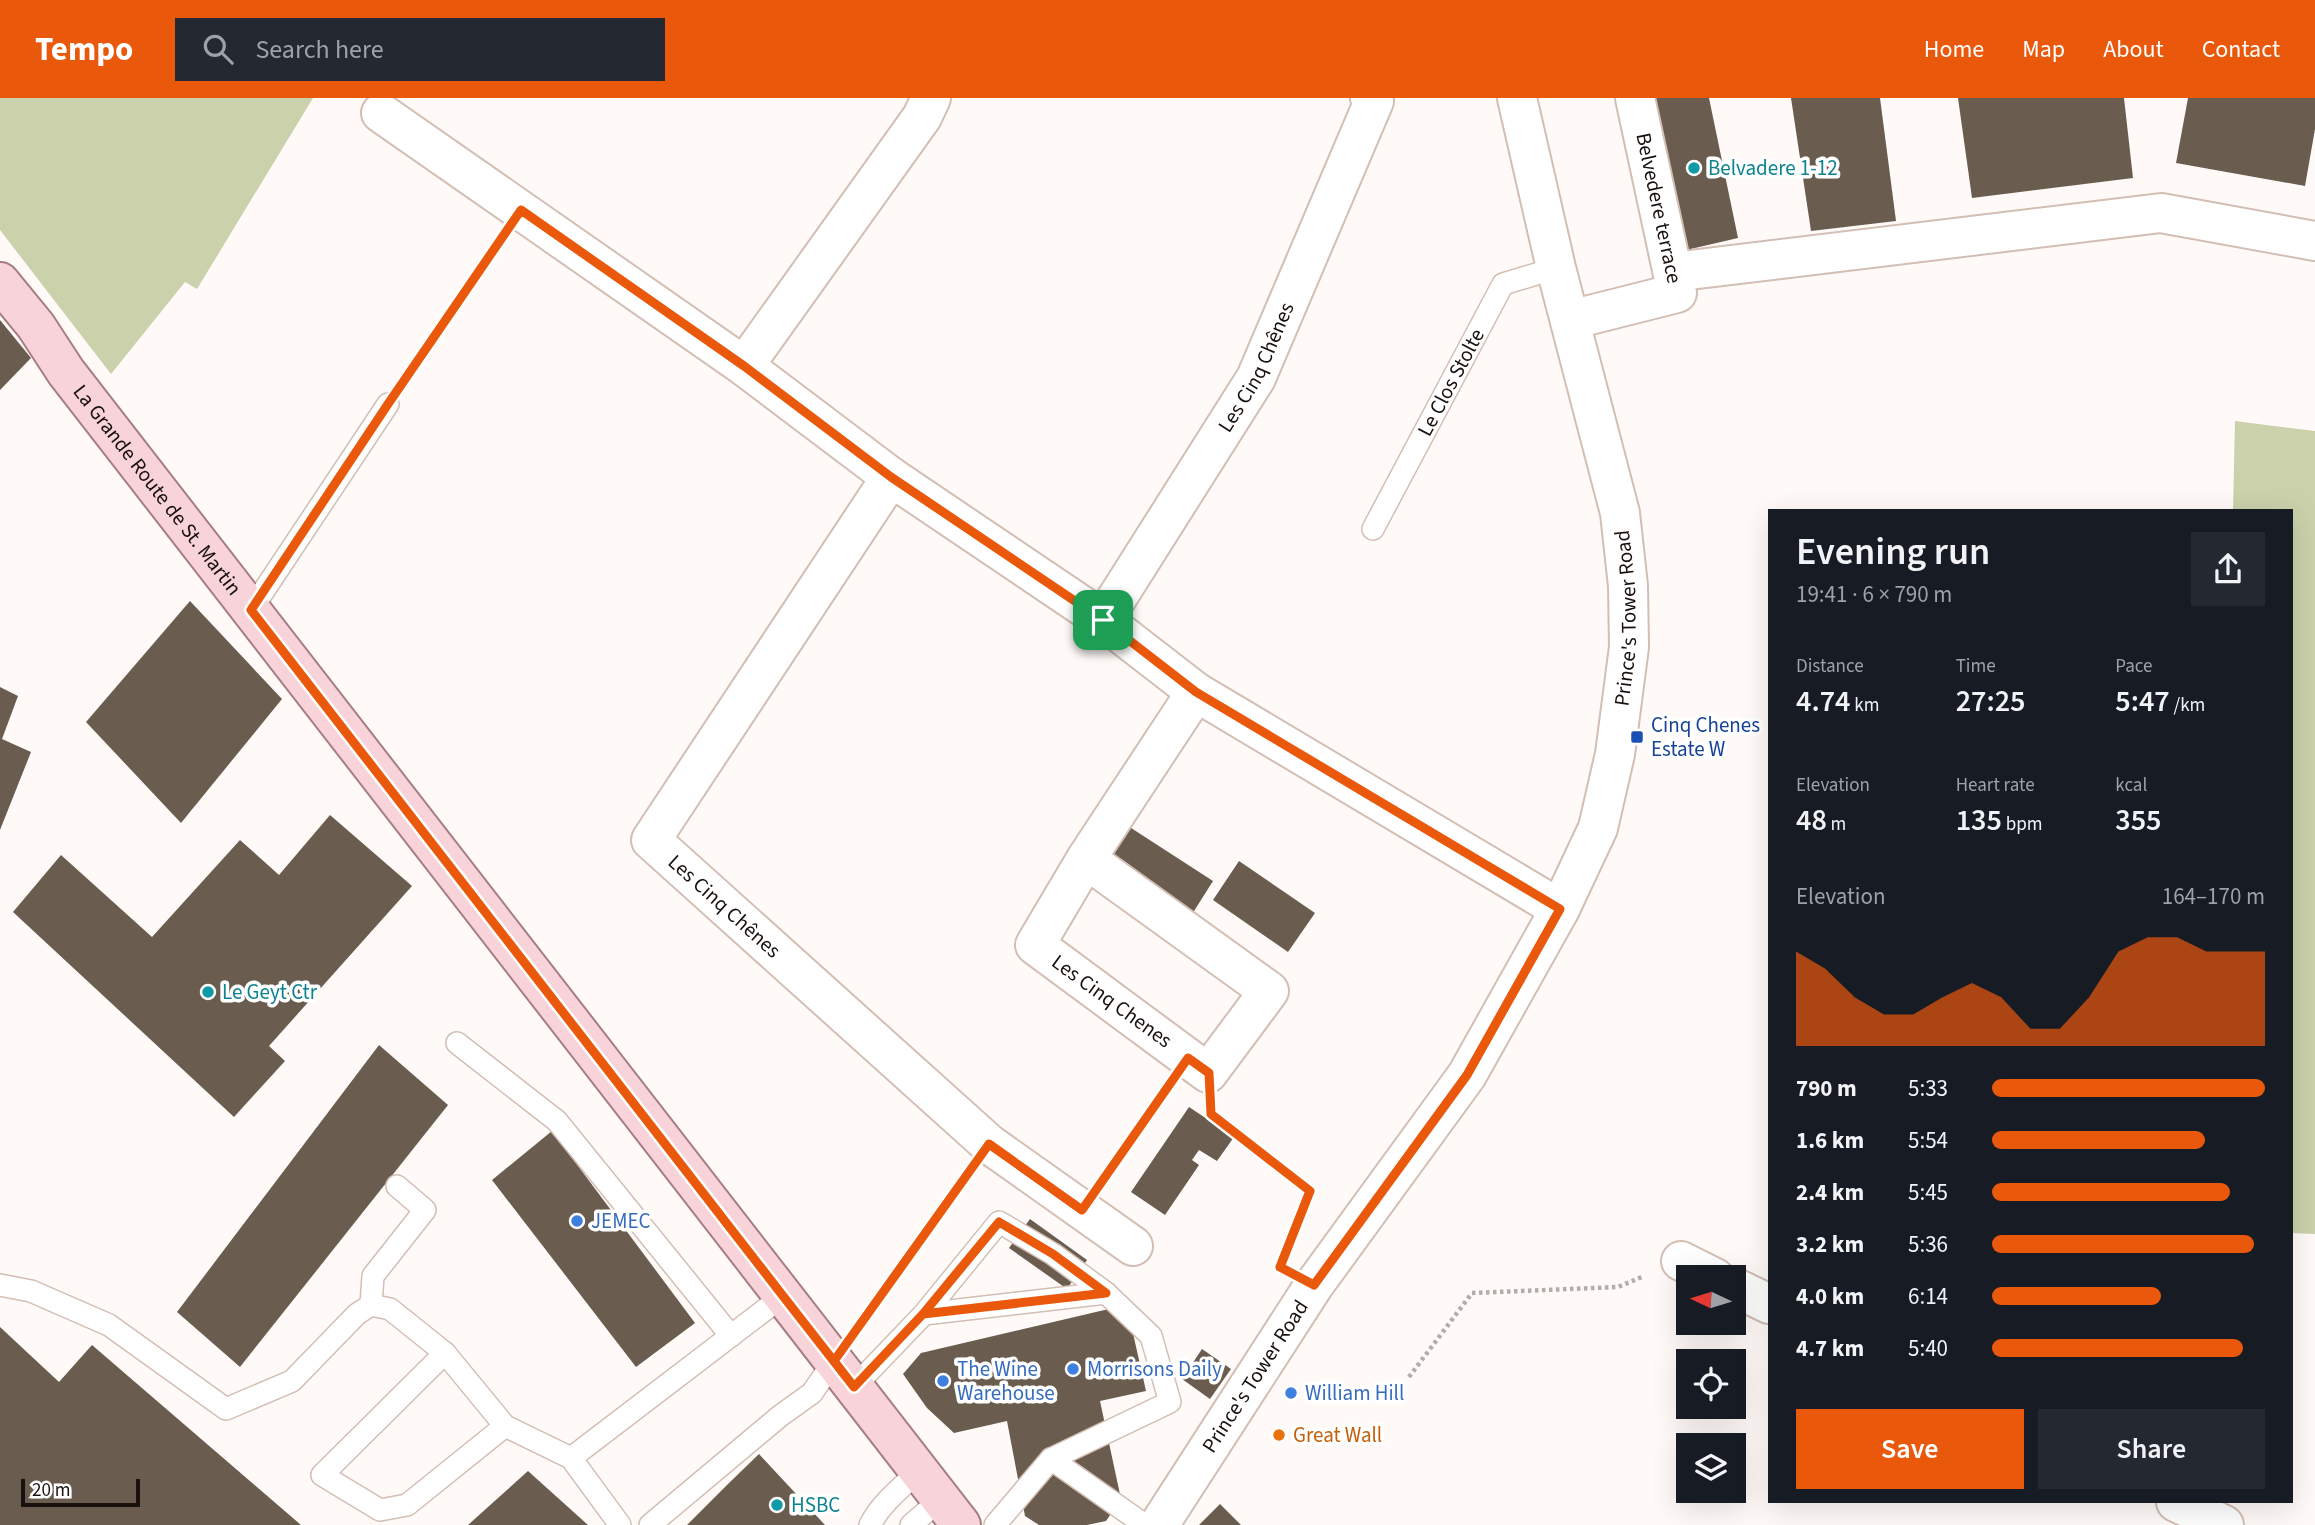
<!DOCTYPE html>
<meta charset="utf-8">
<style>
body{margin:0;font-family:"Source Sans 3",sans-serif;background:#242831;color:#f1f3f6;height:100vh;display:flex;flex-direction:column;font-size:26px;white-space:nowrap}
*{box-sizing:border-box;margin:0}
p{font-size:23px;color:#9ea1a6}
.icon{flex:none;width:38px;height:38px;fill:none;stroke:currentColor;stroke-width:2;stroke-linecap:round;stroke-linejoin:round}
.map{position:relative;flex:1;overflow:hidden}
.panel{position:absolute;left:1768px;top:411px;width:525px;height:994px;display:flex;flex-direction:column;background:#171b24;border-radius:0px;box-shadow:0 7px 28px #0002}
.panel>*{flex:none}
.needle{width:46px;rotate:274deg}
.tools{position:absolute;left:1676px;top:1167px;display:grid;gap:14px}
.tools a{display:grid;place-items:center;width:70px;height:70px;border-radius:0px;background:#171b24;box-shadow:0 7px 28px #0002;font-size:35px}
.scale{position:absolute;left:21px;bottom:18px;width:119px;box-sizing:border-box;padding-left:7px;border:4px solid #18110d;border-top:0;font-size:19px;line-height:24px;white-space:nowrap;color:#18110d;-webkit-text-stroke:5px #fff;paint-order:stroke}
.pin{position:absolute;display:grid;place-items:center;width:60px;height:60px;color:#fff;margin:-30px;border-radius:14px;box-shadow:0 4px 10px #0006}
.round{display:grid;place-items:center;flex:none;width:74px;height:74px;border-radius:0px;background:#242831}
.head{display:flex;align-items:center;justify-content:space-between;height:119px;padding:0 28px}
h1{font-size:38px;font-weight:600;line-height:52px}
.metrics{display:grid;grid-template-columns:repeat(3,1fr);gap:10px;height:119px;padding:7px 28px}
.metrics div{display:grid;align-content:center}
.metrics b{font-size:30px;font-weight:600}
.metrics small{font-size:19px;font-weight:400}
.metrics p{font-size:19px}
.chart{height:196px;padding:14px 28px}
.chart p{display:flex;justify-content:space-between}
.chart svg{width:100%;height:126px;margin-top:7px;fill:#ea580c;opacity:.7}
.button{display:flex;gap:14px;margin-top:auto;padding:14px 28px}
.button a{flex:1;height:80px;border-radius:0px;background:#ea580c;color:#fff;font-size:28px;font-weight:600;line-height:80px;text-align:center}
.button a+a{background:#242831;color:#f1f3f6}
ul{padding:0 28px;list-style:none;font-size:23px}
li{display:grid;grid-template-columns:112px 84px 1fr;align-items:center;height:52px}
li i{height:18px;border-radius:9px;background:#ea580c}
header{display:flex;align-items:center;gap:42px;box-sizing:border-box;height:98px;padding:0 35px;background:#ea580c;color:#fff}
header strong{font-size:33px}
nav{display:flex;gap:38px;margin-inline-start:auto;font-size:24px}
.search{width:490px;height:63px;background:#242831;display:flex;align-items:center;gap:18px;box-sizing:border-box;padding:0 24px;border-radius:0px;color:#9ea1a6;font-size:26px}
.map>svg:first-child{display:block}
.green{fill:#cbd1ab}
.building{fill:#6a5c4f}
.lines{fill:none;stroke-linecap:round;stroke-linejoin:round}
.lane-casing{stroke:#d3beb4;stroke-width:24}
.street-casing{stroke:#d3beb4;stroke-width:42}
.secondary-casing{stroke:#d3beb4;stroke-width:42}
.primary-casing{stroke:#a67e82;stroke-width:42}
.path{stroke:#b3adaa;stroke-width:4.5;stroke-dasharray:3.5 3.5;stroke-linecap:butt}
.lane{stroke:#fff;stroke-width:21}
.street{stroke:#fff;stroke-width:38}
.secondary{stroke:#fff;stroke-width:38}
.primary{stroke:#f8d4da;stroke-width:38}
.route-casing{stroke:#fff;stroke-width:14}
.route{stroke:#ea580c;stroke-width:9}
.culture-dot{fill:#0f9aa8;stroke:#fff;stroke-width:2.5}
.transit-dot{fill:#1a4fb4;stroke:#fff;stroke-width:2.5}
.shop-dot{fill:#3f7fe0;stroke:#fff;stroke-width:2.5}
.food-dot{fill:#e8710a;stroke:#fff;stroke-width:2.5}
.labels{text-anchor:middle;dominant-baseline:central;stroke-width:7;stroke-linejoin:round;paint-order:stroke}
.culture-label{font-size:21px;fill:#0d838f;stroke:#fff;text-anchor:start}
.street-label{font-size:21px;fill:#18110d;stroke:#fff}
.transit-label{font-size:21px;fill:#164399;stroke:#fff;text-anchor:start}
.shop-label{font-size:21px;fill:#366cbe;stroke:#fff;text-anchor:start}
.food-label{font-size:21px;fill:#c56008;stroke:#fff;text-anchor:start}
</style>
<header>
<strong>Tempo</strong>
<div class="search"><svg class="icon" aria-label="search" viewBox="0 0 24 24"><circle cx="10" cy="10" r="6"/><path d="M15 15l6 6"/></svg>Search here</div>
<nav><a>Home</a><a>Map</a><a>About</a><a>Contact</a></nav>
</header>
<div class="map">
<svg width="2315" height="1427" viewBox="0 0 2315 1427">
<rect width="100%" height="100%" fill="#fffaf8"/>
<g class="green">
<path d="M0 0H313L197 191 185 184 111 276 0 132Z"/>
<path d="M2235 323 2315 333V1136L2291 1135V413H2233Z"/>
</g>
<g class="building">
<path d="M1650 0H1709L1738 140 1682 153Z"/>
<path d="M1791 0H1880L1896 123 1811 133Z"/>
<path d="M1958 0H2124L2133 80 1972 100Z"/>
<path d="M2188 0H2315V31L2305 88 2176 65Z"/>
<path d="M0 222 31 260 0 292Z"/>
<path d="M190 503 282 601 181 725 86 624Z"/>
<path d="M0 589 18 598 2 641 31 654 0 732Z"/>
<path d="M330 717 412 788 269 948 285 963 234 1019 13 814 61 757 152 839 240 742 279 777Z"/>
<path d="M1128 728 1213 783 1189 821 1104 765Z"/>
<path d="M1239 763 1315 815 1288 854 1213 802Z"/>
<path d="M379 947 448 1007 240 1269 177 1214Z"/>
<path d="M1189 1009 1234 1039 1217 1063 1199 1052 1192 1062 1199 1067 1165 1117 1131 1094Z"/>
<path d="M552 1033 695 1225 636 1269 492 1082Z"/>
<path d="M1030 1121 1087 1162 1067 1191 1009 1150Z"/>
<path d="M1113 1210 1130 1222 1146 1293 1100 1303 1121 1401 1106 1423 1087 1427H1039L1025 1418 1007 1323 954 1335 927 1310 903 1276 921 1255Z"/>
<path d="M0 1229 59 1284 92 1247 301 1427H0Z"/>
<path d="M1202 1251 1231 1271 1210 1301 1182 1281Z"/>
<path d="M759 1356 825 1427H687L728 1386Z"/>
<path d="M528 1373 588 1427H468Z"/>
<path d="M1220 1406 1241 1427H1199Z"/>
</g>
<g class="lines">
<g class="lane-casing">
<g id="lane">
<path id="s1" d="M1373 431 1503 186 1556 170"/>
<path d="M251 512 388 306"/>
<path d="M457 945 557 1023 731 1238"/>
<path d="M0 1187 31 1193 109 1227 226 1311 292 1283 357 1216 371 1207 390 1211 445 1255"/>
<path d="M371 1207 373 1178 425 1112 397 1088"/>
<path d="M924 1216 999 1124 1053 1156 1106 1195"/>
<path d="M854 1289 924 1216 1106 1195 1151 1238 1170 1304 1051 1361"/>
<path d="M505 1328 445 1255 322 1377 380 1412 407 1407 505 1328 571 1360"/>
<path d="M620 1427 571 1360 783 1198"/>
<path d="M650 1427 780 1318 812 1295 834 1263"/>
<path d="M870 1427C881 1405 902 1389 919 1373"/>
<path d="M911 1427 941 1401"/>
<path d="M995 1427 1051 1361 1145 1427"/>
</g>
</g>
<g class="street-casing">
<g id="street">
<path d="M931 0 922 19 744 268 891 379 1103 522 1196 594 1560 811"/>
<path d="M381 15 744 268"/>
<path d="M1673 174 2161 115 2315 143"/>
<path d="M1570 222 1677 195 1635 0"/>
<path id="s2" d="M891 379 651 742 989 1046 1133 1148"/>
<path id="s3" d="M1103 522 1256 280 1374 3 1370 0"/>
<path d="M1086 761 1269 893 1208 975 1035 847 1086 761 1196 594"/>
<path d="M1681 1163 1715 1180"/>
<path d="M1734 1189 1769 1206"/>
<path d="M2176 1404 2224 1427"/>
</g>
</g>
<g class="secondary-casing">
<g id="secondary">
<path id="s4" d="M1159 1427 1314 1187 1467 977 1560 811 1598 730 1615 656 1629 549 1628 488 1620 415 1556 170 1517 0"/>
</g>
</g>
<g class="primary-casing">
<g id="primary">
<path id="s5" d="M0 184 36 228 66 274 961 1427"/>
</g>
</g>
<g class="path">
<path d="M405 282 498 144"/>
<path d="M1211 1014V1016L1310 1093 1286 1155"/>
<path d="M1105 1080 1166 993"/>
<path d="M857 1231 966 1079"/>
<path d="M1409 1279 1472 1195 1618 1189 1644 1178"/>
</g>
<use href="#lane" class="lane"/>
<use href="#street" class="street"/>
<use href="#secondary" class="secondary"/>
<use href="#primary" class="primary"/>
</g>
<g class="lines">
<g class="route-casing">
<path id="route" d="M1103 522 891 379 744 268 521 112 388 306 251 512 783 1198 854 1289 923 1216 999 1124 1053 1156 1106 1195 923 1216 854 1289 834 1263 989 1046 1082 1112 1188 960 1209 975 1211 1016 1310 1093 1280 1169 1314 1187 1467 977 1560 811 1196 594 1103 522"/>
</g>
<use href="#route" class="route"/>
</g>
<g class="culture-dot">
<circle cx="1694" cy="70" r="7"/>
<circle cx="208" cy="894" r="7"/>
<circle cx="777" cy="1407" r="7"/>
</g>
<rect class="transit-dot" x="1630" y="632" width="14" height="14" rx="3.5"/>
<g class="shop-dot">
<circle cx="577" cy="1123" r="7"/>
<circle cx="1073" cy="1271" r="7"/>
<circle cx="943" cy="1283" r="7"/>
<circle cx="1291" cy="1295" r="7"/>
</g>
<circle class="food-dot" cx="1279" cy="1337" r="7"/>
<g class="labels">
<g class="culture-label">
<text x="1708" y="70">Belvadere 1-12</text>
<text x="222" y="894">Le Geyt Ctr</text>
<text x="791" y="1407">HSBC</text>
</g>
<g class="street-label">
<text transform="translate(1659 110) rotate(78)">Belvedere terrace</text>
<text stroke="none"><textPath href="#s3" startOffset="296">Les Cinq Chênes</textPath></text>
<text stroke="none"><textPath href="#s1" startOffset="166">Le Clos Stolte</textPath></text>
<text stroke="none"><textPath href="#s5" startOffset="261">La Grande Route de St. Martin</textPath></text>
<text stroke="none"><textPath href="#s4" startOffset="1038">Prince's Tower Road</textPath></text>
<text stroke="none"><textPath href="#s2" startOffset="534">Les Cinq Chênes</textPath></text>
<text transform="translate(1112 903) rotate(36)">Les Cinq Chenes</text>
<text stroke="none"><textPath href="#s4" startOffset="177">Prince's Tower Road</textPath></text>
</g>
<g class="transit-label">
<text x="1651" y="627">Cinq Chenes<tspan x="1651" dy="24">Estate W</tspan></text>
</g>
<g class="shop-label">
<text x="591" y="1123">JEMEC</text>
<text x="957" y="1271">The Wine<tspan x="957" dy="24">Warehouse</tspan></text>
<text x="1087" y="1271">Morrisons Daily</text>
<text x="1305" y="1295">William Hill</text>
</g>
<g class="food-label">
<text x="1293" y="1337">Great Wall</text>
</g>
</g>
</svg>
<div class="tools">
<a><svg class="needle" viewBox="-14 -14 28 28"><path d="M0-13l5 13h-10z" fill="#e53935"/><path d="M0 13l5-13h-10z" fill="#9ea1a6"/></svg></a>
<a><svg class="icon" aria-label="locate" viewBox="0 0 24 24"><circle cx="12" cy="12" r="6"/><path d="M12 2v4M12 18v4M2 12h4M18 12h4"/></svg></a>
<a><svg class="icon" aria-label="layers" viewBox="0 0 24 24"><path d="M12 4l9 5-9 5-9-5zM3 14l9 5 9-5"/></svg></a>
</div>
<div class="scale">20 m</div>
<div class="pin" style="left:1103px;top:522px;background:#1e9e55"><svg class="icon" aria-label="arrive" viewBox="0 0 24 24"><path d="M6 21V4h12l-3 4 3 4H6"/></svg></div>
<section class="panel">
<div class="head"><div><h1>Evening run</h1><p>19:41 · 6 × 790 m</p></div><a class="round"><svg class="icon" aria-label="share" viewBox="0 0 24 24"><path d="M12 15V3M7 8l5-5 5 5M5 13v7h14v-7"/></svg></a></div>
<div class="metrics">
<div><p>Distance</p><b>4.74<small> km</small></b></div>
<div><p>Time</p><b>27:25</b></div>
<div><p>Pace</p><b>5:47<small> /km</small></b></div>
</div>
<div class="metrics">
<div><p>Elevation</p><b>48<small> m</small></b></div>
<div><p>Heart rate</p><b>135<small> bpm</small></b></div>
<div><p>kcal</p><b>355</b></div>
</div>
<div class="chart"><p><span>Elevation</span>164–170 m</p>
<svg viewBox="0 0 160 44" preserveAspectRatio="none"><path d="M0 44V11L10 17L20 27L30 33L40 33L50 27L60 22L70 27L80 38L90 38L100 27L110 11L120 6L130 6L140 11L150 11L160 11V44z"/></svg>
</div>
<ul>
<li><b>790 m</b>5:33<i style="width:100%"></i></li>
<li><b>1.6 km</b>5:54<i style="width:78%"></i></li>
<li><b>2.4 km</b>5:45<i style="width:87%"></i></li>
<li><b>3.2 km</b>5:36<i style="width:96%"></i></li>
<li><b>4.0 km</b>6:14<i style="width:62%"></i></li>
<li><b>4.7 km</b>5:40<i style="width:92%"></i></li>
</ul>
<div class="button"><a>Save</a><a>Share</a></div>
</section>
</div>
